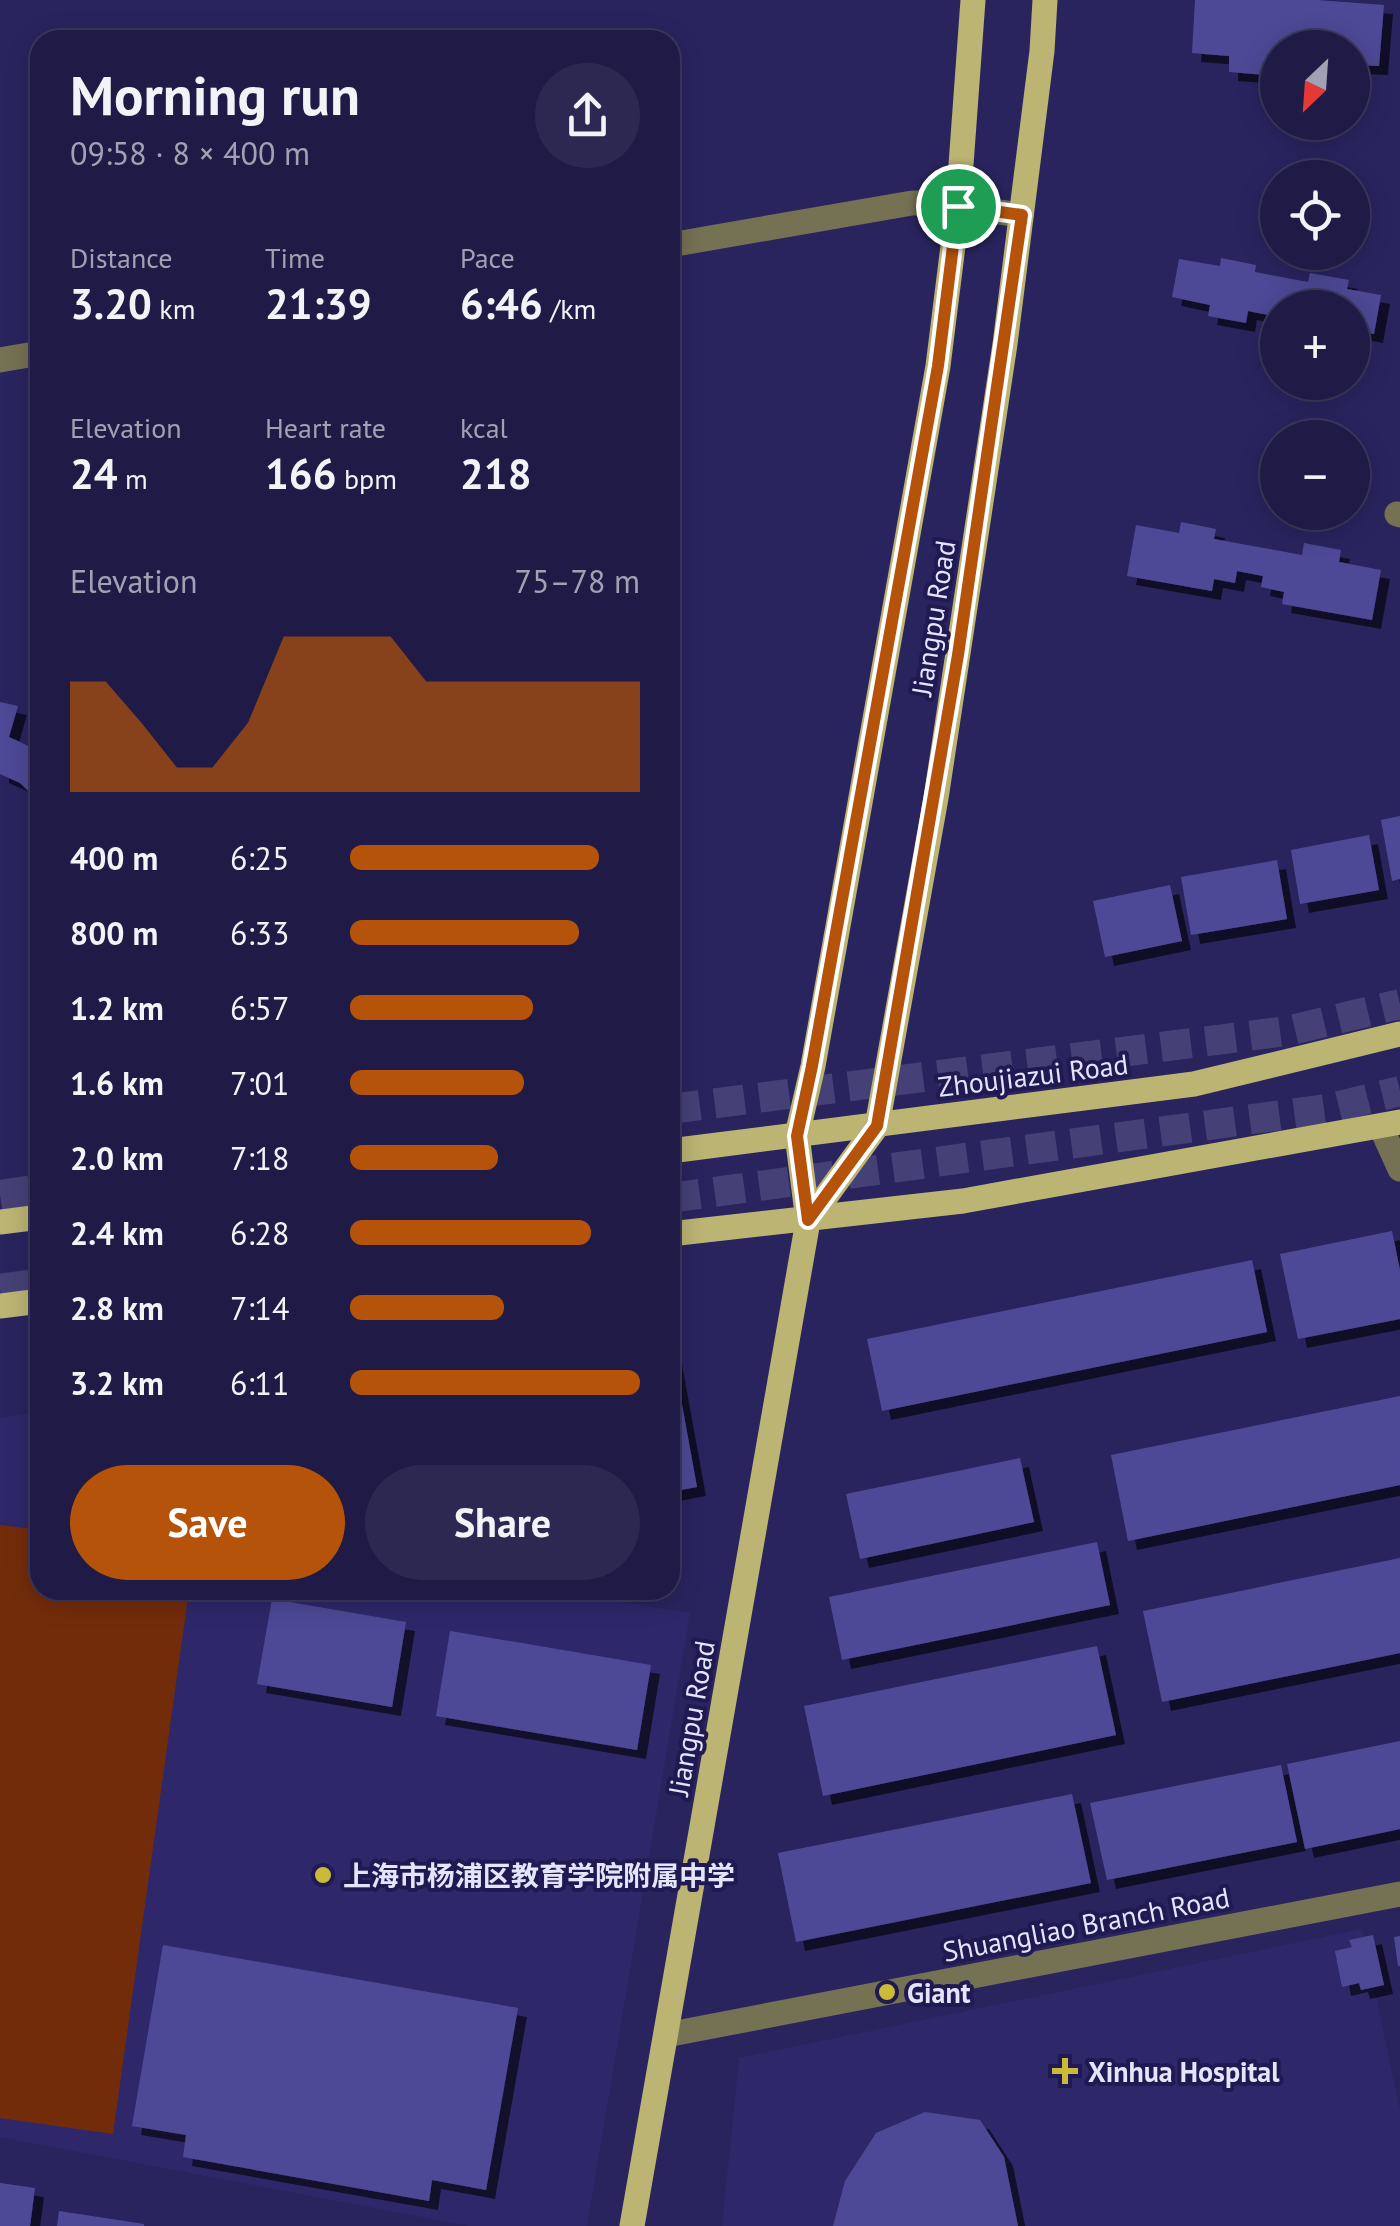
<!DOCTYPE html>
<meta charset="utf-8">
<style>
body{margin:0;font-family:"PT Sans","Noto Sans SC",sans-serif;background:#2c2851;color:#f1f3f6;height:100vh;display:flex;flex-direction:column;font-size:38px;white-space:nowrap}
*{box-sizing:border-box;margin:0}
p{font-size:32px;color:#a1a1b3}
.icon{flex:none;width:55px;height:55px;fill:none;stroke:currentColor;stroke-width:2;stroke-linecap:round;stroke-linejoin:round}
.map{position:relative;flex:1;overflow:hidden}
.side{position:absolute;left:30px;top:30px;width:650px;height:1570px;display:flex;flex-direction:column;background:#1f1b46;border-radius:30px;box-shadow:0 5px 25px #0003,0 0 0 2px #3c395f}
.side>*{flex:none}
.needle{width:65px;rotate:205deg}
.buttons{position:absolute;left:1260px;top:30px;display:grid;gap:20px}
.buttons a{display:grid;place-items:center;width:110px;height:110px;border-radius:50%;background:#1f1b46;box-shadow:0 5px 25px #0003,0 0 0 2px #3c395f;font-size:50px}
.pin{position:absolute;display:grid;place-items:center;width:85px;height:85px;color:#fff;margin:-42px;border:5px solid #fff;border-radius:50%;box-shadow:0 2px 10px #0007}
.round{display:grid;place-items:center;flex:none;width:105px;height:105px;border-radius:52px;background:#2c2851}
.summary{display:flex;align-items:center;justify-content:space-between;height:170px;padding:0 40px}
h1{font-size:55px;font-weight:600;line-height:75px}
.stats{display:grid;grid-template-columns:repeat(3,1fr);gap:15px;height:170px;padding:10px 40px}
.stats div{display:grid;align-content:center}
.stats b{font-size:42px;font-weight:600}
.stats small{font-size:28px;font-weight:400}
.stats p{font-size:28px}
.chart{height:280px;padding:20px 40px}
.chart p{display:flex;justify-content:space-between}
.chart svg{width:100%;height:180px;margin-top:10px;fill:#b45309;opacity:.7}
.action{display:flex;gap:20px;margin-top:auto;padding:20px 40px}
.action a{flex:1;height:115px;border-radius:60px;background:#b45309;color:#fff;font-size:40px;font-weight:600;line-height:115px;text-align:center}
.action a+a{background:#2c2851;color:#f1f3f6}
ul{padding:0 40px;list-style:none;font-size:32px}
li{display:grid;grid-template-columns:160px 120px 1fr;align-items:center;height:75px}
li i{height:25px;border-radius:12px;background:#b45309}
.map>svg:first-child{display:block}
.built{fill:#2e286a}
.green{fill:#732c0a}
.building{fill:#4d4a96;filter:url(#shadow)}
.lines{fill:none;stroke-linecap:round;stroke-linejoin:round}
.highway-tunnel{stroke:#454176;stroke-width:30;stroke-dasharray:30 15;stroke-linecap:butt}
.minor{stroke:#757153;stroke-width:25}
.major{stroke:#bbb473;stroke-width:25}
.route-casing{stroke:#fff;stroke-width:20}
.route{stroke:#b45309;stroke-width:12}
.poi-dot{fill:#caba3a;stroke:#201952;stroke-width:4}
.labels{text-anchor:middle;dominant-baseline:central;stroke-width:8;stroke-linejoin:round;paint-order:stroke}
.street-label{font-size:28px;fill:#e3e5fb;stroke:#201952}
.poi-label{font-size:28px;font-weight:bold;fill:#e3e5fb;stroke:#201952;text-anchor:start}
</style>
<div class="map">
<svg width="1400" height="2226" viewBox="0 0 1400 2226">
<defs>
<filter id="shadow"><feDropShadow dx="9" dy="9" stdDeviation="0" flood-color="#0009"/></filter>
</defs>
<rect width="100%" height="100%" fill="#29245e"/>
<g class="built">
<path d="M40 1412V1590H544L690 1613 587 2226H469L0 2137V1418Z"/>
<path d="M1362 1929 1400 2110V2226H722L739 2058Z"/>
</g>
<path class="green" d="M0 1525 40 1530V1590H189L113 2134 0 2118Z"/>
<g class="building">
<path d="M1195 0H1317L1384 5 1379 66 1352 65V48H1278V76L1229 72V56L1192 53Z"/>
<path d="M1221 258 1256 265 1255 272 1308 282 1310 273 1349 280 1347 289 1381 295 1374 334 1352 330V308H1278V317L1248 311 1246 323 1208 316 1210 305 1172 297 1179 259 1220 266Z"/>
<path d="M1181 522 1216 529 1214 539 1302 555 1304 543 1341 550 1339 562 1381 570 1372 620 1282 604 1284 592 1261 587 1263 576 1237 571 1235 583 1214 579 1212 591 1127 576 1136 525 1179 533Z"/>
<path d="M0 702 18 706 9 737 35 749 40 742V802L20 783 0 774Z"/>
<path d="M1400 816V879L1392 881 1381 820Z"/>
<path d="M1369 835 1379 890 1300 904 1291 850Z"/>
<path d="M1277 860 1287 919 1191 935 1181 877Z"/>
<path d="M1170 885 1182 941 1105 957 1093 901Z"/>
<path d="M1392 1231 1400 1270V1319L1298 1339 1280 1254Z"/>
<path d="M1252 1260 1267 1332 882 1411 867 1339Z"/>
<path d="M672 1350 697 1487 670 1492V1351Z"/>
<path d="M1400 1396V1485L1128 1541 1111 1455Z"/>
<path d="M1020 1458 1034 1522 860 1559 846 1494Z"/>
<path d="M1097 1542 1110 1605 842 1660 829 1597Z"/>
<path d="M1400 1558V1653L1162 1702 1143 1611Z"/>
<path d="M272 1599 406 1622 392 1707 257 1684Z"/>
<path d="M450 1631 651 1665 637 1750 436 1716Z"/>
<path d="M1097 1646 1116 1735 823 1796 804 1706Z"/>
<path d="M1400 1741V1829L1305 1849 1287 1764Z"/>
<path d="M1281 1765 1297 1842 1107 1880 1090 1803Z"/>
<path d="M1072 1794 1091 1883 796 1942 778 1853Z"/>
<path d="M1373 1935 1384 1985 1361 1990 1359 1983 1342 1987 1335 1951 1352 1947 1349 1940Z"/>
<path d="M1400 1936V1966H1398L1394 1937Z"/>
<path d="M163 1945 518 2008 486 2190 432 2180 429 2201 183 2157 186 2135 132 2126Z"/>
<path d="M925 2112 980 2120 1004 2157 1018 2226H833L845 2181 876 2133Z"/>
<path d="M0 2183 35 2188 30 2226H0Z"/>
<path d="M59 2211 144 2224V2226H57Z"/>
</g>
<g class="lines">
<g class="highway-tunnel">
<path d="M670 1109 1287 1031 1400 1004"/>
<path d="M0 1195 40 1189"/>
<path d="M670 1198 1327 1109 1400 1091"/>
<path d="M0 1289 40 1283"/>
</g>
<g class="minor">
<path d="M670 245 912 203H934L1021 215"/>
<path d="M0 360 40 353"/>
<path d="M1397 514 1400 515"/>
<path d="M1381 1127 1400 1169"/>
<path d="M666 2035 1400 1894"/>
</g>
<g class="major">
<path d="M670 1151 1194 1084 1400 1034"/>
<path d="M808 1221 877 1126 936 798 1005 344 1042 51 1045 0"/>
<path d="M0 1222 40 1217"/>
<path d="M670 1234 963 1201 1400 1122"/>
<path d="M0 1306 40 1301"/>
<path d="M632 2226 808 1221 797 1135 813 1066 938 366 958 206 973 0"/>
</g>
</g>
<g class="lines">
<g class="route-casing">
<path id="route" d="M958 206 1022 215 958 655 877 1126 808 1220 797 1136 812 1066 938 366Z"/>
</g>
<use href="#route" class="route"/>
</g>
<g class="poi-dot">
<circle cx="323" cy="1875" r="10"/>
<circle cx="887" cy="1992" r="10"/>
<path d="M1060 2056h10v10h10v10h-10v10h-10v-10h-10v-10h10z"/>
</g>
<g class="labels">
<g class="street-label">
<text transform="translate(933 618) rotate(-81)">Jiangpu Road</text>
<text transform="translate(1033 1075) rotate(-7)">Zhoujiazui Road</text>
<text transform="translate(691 1718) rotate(-80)">Jiangpu Road</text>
<text transform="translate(1086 1924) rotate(-11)">Shuangliao Branch Road</text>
</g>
<g class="poi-label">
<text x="343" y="1875">上海市杨浦区教育学院附属中学</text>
<text x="907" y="1992">Giant</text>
<text x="1088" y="2071">Xinhua Hospital</text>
</g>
</g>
</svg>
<div class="buttons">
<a><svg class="needle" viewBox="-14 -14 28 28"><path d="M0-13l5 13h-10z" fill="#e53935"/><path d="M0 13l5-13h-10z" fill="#a1a1b3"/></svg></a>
<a><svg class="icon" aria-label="locate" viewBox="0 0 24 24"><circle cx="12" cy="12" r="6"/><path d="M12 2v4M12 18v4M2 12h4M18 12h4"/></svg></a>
<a>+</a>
<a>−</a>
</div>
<div class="pin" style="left:958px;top:206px;background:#1e9e55"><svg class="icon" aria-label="arrive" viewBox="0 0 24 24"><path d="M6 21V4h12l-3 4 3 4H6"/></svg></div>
<section class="side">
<div class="summary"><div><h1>Morning run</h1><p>09:58 · 8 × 400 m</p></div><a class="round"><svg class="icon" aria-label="share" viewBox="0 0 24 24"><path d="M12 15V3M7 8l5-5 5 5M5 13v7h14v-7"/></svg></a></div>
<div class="stats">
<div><p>Distance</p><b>3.20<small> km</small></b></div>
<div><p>Time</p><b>21:39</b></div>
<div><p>Pace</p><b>6:46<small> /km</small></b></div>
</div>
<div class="stats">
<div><p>Elevation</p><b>24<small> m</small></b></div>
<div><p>Heart rate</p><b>166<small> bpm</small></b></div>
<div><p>kcal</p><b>218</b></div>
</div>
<div class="chart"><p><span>Elevation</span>75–78 m</p>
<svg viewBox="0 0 160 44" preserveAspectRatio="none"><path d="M0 44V17L10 17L20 27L30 38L40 38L50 27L60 6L70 6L80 6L90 6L100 17L110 17L120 17L130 17L140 17L150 17L160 17V44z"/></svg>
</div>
<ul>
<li><b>400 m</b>6:25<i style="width:86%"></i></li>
<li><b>800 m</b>6:33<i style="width:79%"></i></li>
<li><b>1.2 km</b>6:57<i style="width:63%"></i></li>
<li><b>1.6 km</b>7:01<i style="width:60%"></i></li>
<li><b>2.0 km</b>7:18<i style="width:51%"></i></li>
<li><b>2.4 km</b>6:28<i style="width:83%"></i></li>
<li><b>2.8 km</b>7:14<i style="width:53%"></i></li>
<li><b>3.2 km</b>6:11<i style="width:100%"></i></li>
</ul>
<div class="action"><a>Save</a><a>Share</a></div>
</section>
</div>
